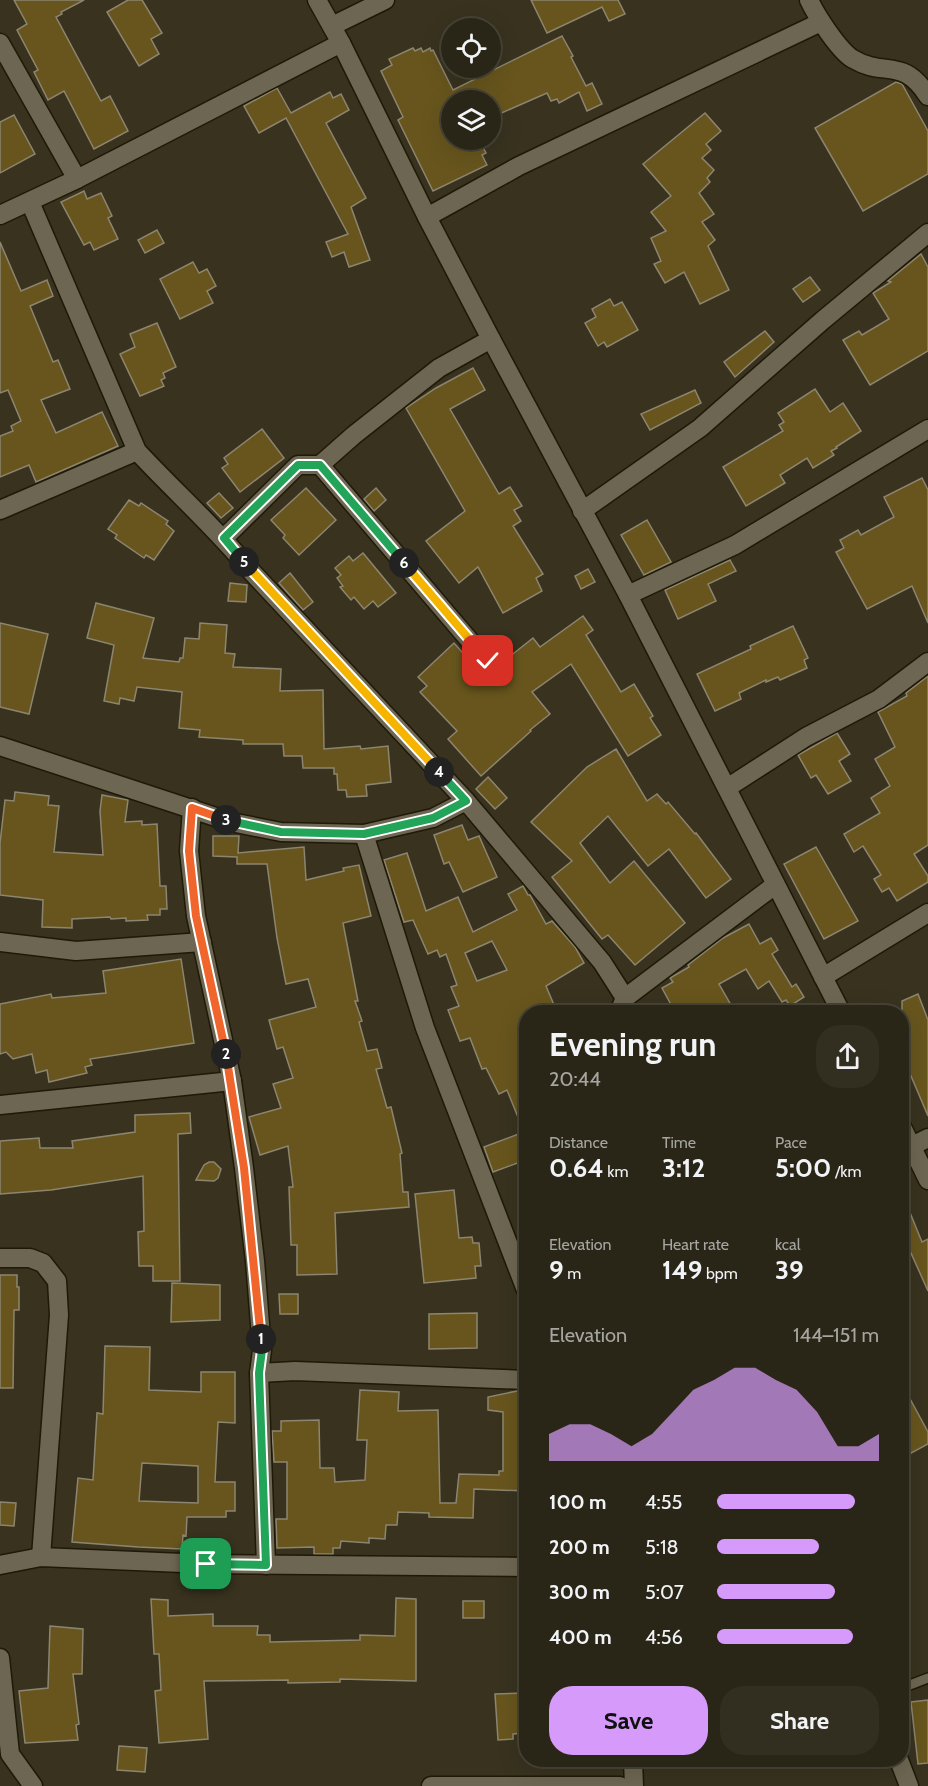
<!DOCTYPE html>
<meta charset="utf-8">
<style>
body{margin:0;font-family:Cabin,sans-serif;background:#322e20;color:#f1f3f6;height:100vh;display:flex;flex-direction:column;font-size:22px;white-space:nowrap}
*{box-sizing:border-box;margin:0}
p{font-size:20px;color:#a5a5a1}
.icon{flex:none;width:33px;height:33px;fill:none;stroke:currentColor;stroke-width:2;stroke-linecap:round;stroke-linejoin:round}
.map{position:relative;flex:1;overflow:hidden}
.details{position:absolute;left:519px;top:1005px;width:390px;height:762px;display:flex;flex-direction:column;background:#2a2617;border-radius:24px;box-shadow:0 6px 24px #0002,0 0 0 2px #464336}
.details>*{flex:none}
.fabs{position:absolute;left:441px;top:18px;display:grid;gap:12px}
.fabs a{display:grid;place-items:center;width:60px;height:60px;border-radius:50%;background:#2a2617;box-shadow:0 6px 24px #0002,0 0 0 2px #464336;font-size:30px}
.pin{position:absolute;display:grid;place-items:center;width:51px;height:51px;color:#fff;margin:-26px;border-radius:12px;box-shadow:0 3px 9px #0006}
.km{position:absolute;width:30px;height:30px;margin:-15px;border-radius:50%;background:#222;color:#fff;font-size:16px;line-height:30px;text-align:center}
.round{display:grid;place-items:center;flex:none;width:63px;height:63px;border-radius:24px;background:#322e20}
.overview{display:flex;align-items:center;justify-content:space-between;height:102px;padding:0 30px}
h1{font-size:33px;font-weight:700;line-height:45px}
.figures{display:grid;grid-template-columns:repeat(3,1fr);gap:9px;height:102px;padding:6px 30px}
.figures div{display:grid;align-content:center}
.figures b{font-size:26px;font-weight:700}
.figures small{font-size:16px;font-weight:400}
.figures p{font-size:16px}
.chart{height:168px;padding:12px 30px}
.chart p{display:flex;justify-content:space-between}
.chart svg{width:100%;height:108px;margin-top:6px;fill:#d69bfa;opacity:.7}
.action{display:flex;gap:12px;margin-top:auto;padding:12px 30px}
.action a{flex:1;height:69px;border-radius:24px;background:#d69bfa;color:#111;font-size:24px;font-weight:700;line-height:69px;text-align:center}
.action a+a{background:#322e20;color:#f1f3f6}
ul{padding:0 30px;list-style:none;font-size:20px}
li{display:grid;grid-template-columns:96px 72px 1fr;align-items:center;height:45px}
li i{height:15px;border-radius:8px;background:#d69bfa}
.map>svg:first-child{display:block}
.building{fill:#67551d;stroke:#8c8570;stroke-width:1.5;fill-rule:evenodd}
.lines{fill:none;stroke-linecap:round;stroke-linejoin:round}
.service-casing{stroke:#1f1908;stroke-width:12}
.minor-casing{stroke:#1f1908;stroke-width:21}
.service{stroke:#6d6652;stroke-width:9}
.minor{stroke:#6d6652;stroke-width:18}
.split-1-casing{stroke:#fff;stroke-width:12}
.split-2-casing{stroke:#fff;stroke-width:12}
.split-3-casing{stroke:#fff;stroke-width:12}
.split-4-casing{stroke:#fff;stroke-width:12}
.split-5-casing{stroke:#fff;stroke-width:12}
.split-6-casing{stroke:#fff;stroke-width:12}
.split-7-casing{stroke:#fff;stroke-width:12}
.split-1{stroke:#22a559;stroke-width:8}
.split-2{stroke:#f0652b;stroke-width:8}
.split-3{stroke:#f0652b;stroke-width:8}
.split-4{stroke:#22a559;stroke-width:8}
.split-5{stroke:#f5b400;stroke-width:8}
.split-6{stroke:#22a559;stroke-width:8}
.split-7{stroke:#f5b400;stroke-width:8}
</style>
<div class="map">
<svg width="928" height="1786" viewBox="0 0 928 1786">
<rect width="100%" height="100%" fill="#38321f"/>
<g class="building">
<path d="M14 0H84L61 12 62 14 56 17 101 101 110 96 128 131 94 149 64 91 48 100 34 72 38 70 17 30 27 24Z"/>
<path d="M128 0H142L162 33 151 39 159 54 139 66 107 12Z"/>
<path d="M531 0H618L625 14 609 21 602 7 547 33Z"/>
<path d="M562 36 573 56 571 57 586 86 592 83 602 104 587 111 579 92 559 103 557 99 551 101 547 93 490 118V100H452V140H479L486 153 482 155 487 165 433 191 398 120 403 117 381 71 392 65 389 59 413 48 415 51 421 48 423 52 430 48 431 51 433 50 453 90Z"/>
<path d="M896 82 902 84 928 131V174L863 211 815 128Z"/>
<path d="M277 88 291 113 330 92 333 98 341 94 349 110 326 123 366 198 351 207 370 260 349 267 344 252 332 257 326 242 348 234 286 118 259 133 244 106Z"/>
<path d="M705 113 721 131 706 144 711 150 702 158 714 170 707 178 710 182 699 193 714 214 702 222 715 240 708 246 729 290 700 304 684 272 665 283 654 264 661 261 651 238 666 231 651 212 671 196 643 164Z"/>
<path d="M14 115 35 154 0 173V122Z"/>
<path d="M84 191 87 199 101 193 112 216 108 218 118 239 94 250 90 242 84 245 61 202Z"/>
<path d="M157 230 164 243 145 253 138 240Z"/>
<path d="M0 242 21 291 47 280 53 296 30 306 53 362 58 360 70 389 41 400 56 433 102 412 118 446 36 482 29 465 0 477V436L13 431 11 426 21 421 8 390 0 393Z"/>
<path d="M921 254 928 267V351L870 385 843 340 859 331 862 335 889 319 873 293 891 282 888 281Z"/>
<path d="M193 262 199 273 207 269 216 286 207 291 213 303 180 319 160 279Z"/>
<path d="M810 277 820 290 803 302 793 289Z"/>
<path d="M610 299 614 306 622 302 638 330 607 347 604 342 598 346 585 323 596 317 592 309Z"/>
<path d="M157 323 176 367 163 373 165 378 161 380 164 386 140 396 120 354 135 347 130 334Z"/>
<path d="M765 331 774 342 735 377 724 362Z"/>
<path d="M473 368 485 390 450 409 499 494 510 487 522 506 514 510 521 521 513 526 543 574 536 578 542 591 503 613 478 567 459 583 426 541 465 511 406 408 436 388Z"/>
<path d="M815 389 830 412 843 403 861 431 836 447 837 448 831 451 834 455 813 468 807 458 780 475 785 483 746 506 723 467 783 431 779 425 784 422 778 413Z"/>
<path d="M695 390 701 403 650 430 641 414Z"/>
<path d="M262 429 284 458 240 492 222 468 228 464 224 458Z"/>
<path d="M922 478 928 490V623L912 586 867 609 836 552 844 548 840 540 858 530 861 535 894 517 884 497Z"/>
<path d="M306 488 336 520 299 555 283 538 285 535 271 520Z"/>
<path d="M376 488 386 500 374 511 364 499Z"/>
<path d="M219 493 233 508 221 518 207 503Z"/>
<path d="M129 500 139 506 141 503 168 521 166 524 174 531 154 560 146 555 144 558 115 538 117 535 108 529Z"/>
<path d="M647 520 671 562 644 575 621 535Z"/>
<path d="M363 553 396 593 378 607 373 601 364 609 354 597 351 600 340 587 343 586 337 578 341 575 335 568 349 556 353 561Z"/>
<path d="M730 560 736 571 708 584 716 601 678 619 665 590Z"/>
<path d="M588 569 595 582 581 589 575 576Z"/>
<path d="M290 573 313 602 303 610 279 583Z"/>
<path d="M230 583 247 585 246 602 228 601Z"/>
<path d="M96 603 154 618 143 658 179 662 180 658H183L185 638 199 639 200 623 227 625 225 653 235 654 233 667 281 669 280 691 323 690 324 749 360 746 361 749 388 746 391 782 366 785 367 796 347 797 346 790H338L337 774H334V768H303L302 756H284L283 744H243V740L199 737 200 730 179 728 182 692 137 687 134 701 120 698 119 704 104 701 114 645 87 638Z"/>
<path d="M583 616 593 630 586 635 621 692 634 684 653 716 650 718 661 735 628 756 571 664 532 692 550 714 530 730 531 731 481 776 448 739 457 731 420 692 427 686 418 677 454 643 484 677 533 638 540 647Z"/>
<path d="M0 623 48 634 29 714 0 707Z"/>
<path d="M793 626 808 658 804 660 807 668 780 680 778 677 766 682V680L739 693 741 699 715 711 697 674 751 649 750 646Z"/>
<path d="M928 676V845L914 854 928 876V882L897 901 889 888 882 892 874 879 881 875 863 846 854 852 844 834 880 813 871 798 890 786 875 759 895 747 878 712 907 696 906 693Z"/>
<path d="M837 733 850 754 839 761 851 781 828 794 816 775 811 778 798 755Z"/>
<path d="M616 749 647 801 657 794 666 804 668 802 695 834 696 833 731 879 706 898 669 849 648 866 608 816 580 843 610 883 634 861 685 923 635 965 608 935 602 939 552 877 572 861 531 822 587 767Z"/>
<path d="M488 777 507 798 495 809 476 789Z"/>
<path d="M15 792 49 796 48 805 59 806 54 852 103 855 100 811 102 795 128 800 125 822 142 821V825L157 824 160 886H166L167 909H160V915H147L148 920 126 921V918L111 919 110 917 72 919V928L42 927 43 900 0 895V843L5 800 14 801Z"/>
<path d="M462 825 468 840 479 836 497 877 463 892 449 862 444 864 434 835Z"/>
<path d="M213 836H239L238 853 304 847 306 880 344 871 343 868 359 865 371 916 343 923 358 1001H355L362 1021 359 1022 367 1051 377 1049 382 1068 376 1069 387 1108 391 1107 402 1153 400 1154 403 1192H408L409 1207 335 1213 337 1274 297 1275V1245H291L289 1187H293L288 1146 260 1155 249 1117 281 1108 273 1084 293 1078 283 1047 277 1049 269 1020 316 1007 308 979 286 984 277 938 267 864H237V857L213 856Z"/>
<path d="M816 847 858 921 824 939 784 864Z"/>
<path d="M407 853 426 911 458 897 473 932 517 910 508 894 523 886 528 895H530L546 924 552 921 575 947 584 963 546 986 557 1012H526V1160L493 1172 484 1147 524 1132 507 1090 499 1094 486 1068 482 1069 470 1038 460 1041 448 1010 459 1006 451 987 457 985 446 954 440 957 437 950 428 954 413 920 404 922 384 860ZM492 941 507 970 477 981 465 953Z"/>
<path d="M749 924 760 944 771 938 778 950 772 954 792 987 796 984 804 997 790 1006 786 1000 782 1002 769 981 758 989 746 969 719 984 735 1012H675L662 988 673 982 670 978 689 967 688 965 723 938Z"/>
<path d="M181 959 194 1043 90 1059 92 1065 85 1067 87 1073 49 1082 47 1070 36 1073 32 1054 13 1059 6 1052 0 1054V1004L51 994 52 998 106 993 103 971Z"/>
<path d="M918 994 928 1020V1116L905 1062 902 1063V1001Z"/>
<path d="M190 1113 191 1133 178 1134 180 1281H153V1266H139L138 1232 144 1231 143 1176 51 1190 0 1194V1141L39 1138 40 1148H73L72 1141 135 1132V1115Z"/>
<path d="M209 1162H214L221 1169 218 1178 214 1181 196 1180 204 1165Z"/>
<path d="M454 1190 459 1238 472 1237 473 1243H479L481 1266H475L476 1278 424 1283 415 1194Z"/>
<path d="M902 1193 922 1242 928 1239V1291L902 1233Z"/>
<path d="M0 1275H17V1287H19V1310H14L13 1388H0Z"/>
<path d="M172 1283 220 1285V1320L171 1322Z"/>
<path d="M279 1294H298V1314H280Z"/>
<path d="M477 1313V1348L429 1349V1314Z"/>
<path d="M105 1346 150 1347 149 1390 201 1392V1372H235V1423L218 1422 215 1482H235V1511H226V1517H187L186 1536 183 1535 182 1549 138 1547 72 1542 78 1478 93 1480 97 1413 103 1414ZM142 1463 198 1466V1503L139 1501Z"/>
<path d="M902 1384 928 1432V1444L902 1458Z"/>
<path d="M360 1390 399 1392 398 1411 438 1410 440 1503H456L459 1474 499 1475V1471H503V1412L488 1410V1397L517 1391H526V1491L474 1489 473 1518 429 1517V1513L398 1512 397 1525H386L385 1539 369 1538V1543L341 1541 340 1548H333V1554H314V1547L277 1548 276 1519H287V1462H274L272 1431H281V1421L319 1420 320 1468H334L335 1482 365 1480 367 1440H357Z"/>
<path d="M0 1502 16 1503 14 1526 0 1525Z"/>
<path d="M396 1598 416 1599V1681L340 1679V1682L288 1683V1680L204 1681 208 1739 159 1743 155 1691 161 1690 159 1654H154L151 1599 168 1600V1616L213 1614V1626H258L257 1635H270V1642L360 1640V1635L395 1636Z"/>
<rect x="463" y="1601" width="21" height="17"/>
<path d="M50 1626 83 1629 82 1674H73L79 1724 76 1725 78 1740 25 1743 19 1691 48 1688Z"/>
<path d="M526 1693V1733L513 1734V1739L498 1740 495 1694Z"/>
<path d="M928 1700V1763L918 1764 911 1702Z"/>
<path d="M119 1746 147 1748 145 1772 117 1770Z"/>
</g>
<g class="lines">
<g class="service-casing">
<path id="service" d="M902 1688 928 1678"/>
</g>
<g class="minor-casing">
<g id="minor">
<path d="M317 0 341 43 427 217 491 339 628 595 841 1012"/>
<path d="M809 0C816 15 839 51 853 59 885 78 902 56 928 96"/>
<path d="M332 26 385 0"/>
<path d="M0 43 77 179"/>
<path d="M30 202 137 451C175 492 216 528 251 571L466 801 602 962 625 998"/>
<path d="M0 215 77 179 341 43"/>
<path d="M427 217 519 166 821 22"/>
<path d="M320 465 487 661"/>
<path d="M0 510 137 451"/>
<path d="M582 511 700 428 823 320 928 233"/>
<path d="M224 538 298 465H320L354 435 439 368 491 339"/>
<path d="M628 595 735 545 928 429"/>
<path d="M0 746 231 822 281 832 364 834 433 818 466 801"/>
<path d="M727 788 806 737 879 699 928 662"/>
<path d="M192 808 189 851 196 916 232 1081 244 1168 255 1261 262 1350 259 1373 266 1565"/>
<path d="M364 834 425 1028 526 1290"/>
<path d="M0 942 76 951 202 942"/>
<path d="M823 977 928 913"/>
<path d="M619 1012 625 998 775 885"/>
<path d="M0 1105 232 1081"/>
<path d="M902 1127 928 1180"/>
<path d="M912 1146 928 1138"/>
<path d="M0 1258H30L43 1263 57 1281 59 1315 41 1557"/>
<path d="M259 1373 295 1371 526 1380"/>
<path d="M0 1565 41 1557 206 1564 526 1567"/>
<path d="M0 1658 10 1754 33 1786"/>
<path d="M633 1760 634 1786"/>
<path d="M899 1760 909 1786"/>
<path d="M431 1786H620"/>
</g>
</g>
<use href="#service" class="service"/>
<use href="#minor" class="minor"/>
</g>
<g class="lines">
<g class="split-1-casing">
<path id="split-1" d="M206 1564 266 1565 259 1373 262 1350 261 1339"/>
</g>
<g class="split-2-casing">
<path id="split-2" d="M226 1054 244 1168 261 1339"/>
</g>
<g class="split-3-casing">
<path id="split-3" d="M226 1054 196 916 189 851 192 808 226 820"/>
</g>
<g class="split-4-casing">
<path id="split-4" d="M226 820 281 832 364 834 433 818 466 801 439 772"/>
</g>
<g class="split-5-casing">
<path id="split-5" d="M244 562 439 772"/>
</g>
<g class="split-6-casing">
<path id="split-6" d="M244 562 224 538 298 465H320L404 563"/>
</g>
<g class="split-7-casing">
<path id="split-7" d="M404 563 488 661"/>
</g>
<use href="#split-1" class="split-1"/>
<use href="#split-2" class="split-2"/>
<use href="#split-3" class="split-3"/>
<use href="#split-4" class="split-4"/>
<use href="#split-5" class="split-5"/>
<use href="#split-6" class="split-6"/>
<use href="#split-7" class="split-7"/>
</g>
</svg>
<div class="fabs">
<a><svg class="icon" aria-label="locate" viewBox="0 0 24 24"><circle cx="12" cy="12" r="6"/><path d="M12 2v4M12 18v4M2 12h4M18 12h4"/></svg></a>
<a><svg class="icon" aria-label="layers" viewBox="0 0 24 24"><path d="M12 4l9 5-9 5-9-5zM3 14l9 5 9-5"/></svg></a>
</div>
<div class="pin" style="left:206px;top:1564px;background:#1e9e55"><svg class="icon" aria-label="arrive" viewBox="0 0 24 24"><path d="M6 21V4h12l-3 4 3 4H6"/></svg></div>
<div class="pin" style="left:488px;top:661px;background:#d93025"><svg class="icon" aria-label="check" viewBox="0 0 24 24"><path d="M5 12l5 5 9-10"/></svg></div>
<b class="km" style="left:261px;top:1339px">1</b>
<b class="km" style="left:226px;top:1054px">2</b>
<b class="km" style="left:226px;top:820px">3</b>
<b class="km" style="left:439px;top:772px">4</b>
<b class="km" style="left:244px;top:562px">5</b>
<b class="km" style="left:404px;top:563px">6</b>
<section class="details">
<div class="overview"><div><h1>Evening run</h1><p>20:44</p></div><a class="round"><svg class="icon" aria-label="share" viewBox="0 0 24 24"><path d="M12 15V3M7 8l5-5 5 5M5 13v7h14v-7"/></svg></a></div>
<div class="figures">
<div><p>Distance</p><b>0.64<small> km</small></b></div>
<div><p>Time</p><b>3:12</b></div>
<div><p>Pace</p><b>5:00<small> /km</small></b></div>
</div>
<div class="figures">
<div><p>Elevation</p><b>9<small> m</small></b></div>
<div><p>Heart rate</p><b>149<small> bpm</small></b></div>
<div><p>kcal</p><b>39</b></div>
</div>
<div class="chart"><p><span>Elevation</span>144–151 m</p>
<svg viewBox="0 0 160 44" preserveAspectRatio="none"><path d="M0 44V33L10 29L20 29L30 33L40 38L50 33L60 24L70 15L80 11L90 6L100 6L110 11L120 15L130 24L140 38L150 38L160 33V44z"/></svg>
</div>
<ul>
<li><b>100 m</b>4:55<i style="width:85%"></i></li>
<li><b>200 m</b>5:18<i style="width:63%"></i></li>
<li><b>300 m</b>5:07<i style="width:73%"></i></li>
<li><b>400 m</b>4:56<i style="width:84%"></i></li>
</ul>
<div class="action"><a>Save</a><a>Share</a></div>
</section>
</div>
